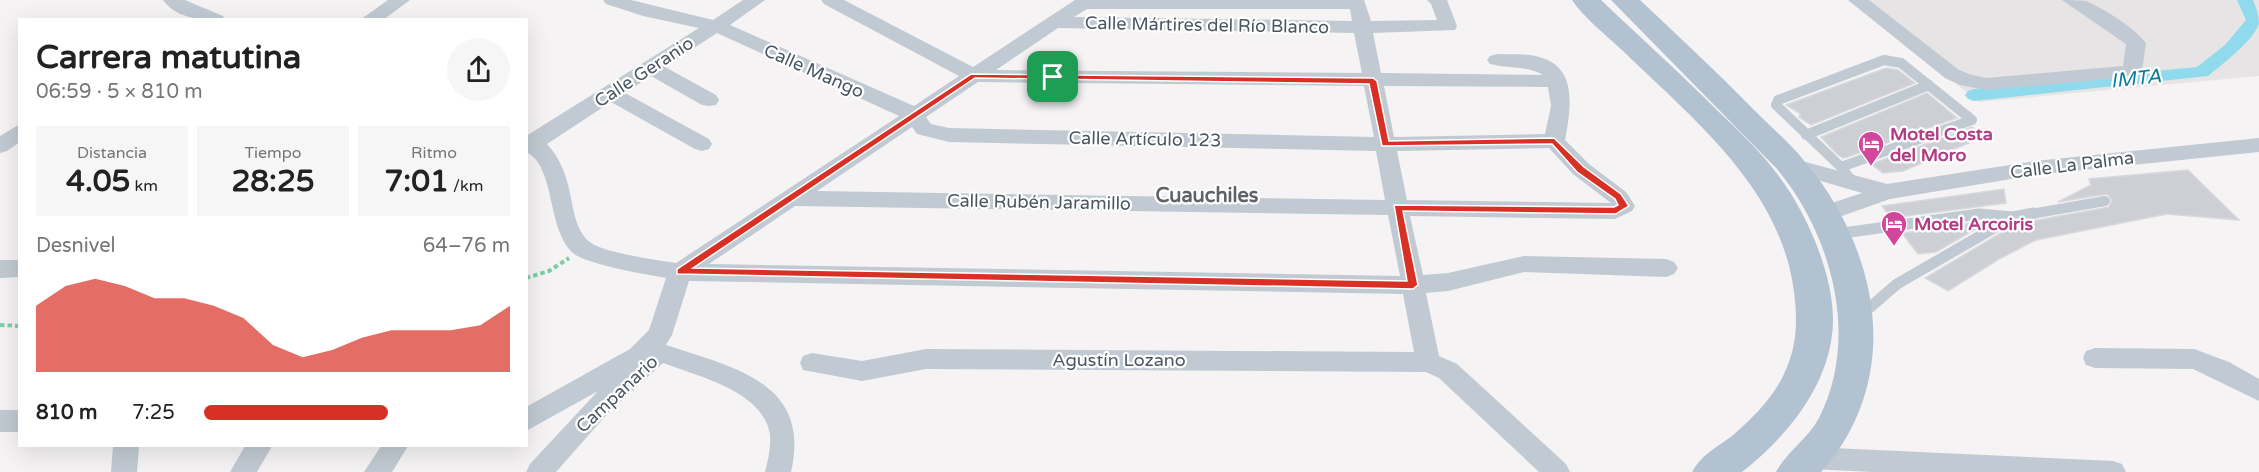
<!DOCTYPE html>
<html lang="es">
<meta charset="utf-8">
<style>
body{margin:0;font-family:"Varela Round",sans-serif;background:#f6f6f6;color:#222;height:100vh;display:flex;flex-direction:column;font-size:22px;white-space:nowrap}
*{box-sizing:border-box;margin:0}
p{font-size:20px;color:#767676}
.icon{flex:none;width:33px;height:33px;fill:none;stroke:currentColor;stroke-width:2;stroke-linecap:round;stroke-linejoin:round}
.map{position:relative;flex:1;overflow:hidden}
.panel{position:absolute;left:18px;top:18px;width:510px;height:429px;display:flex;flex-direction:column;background:#fff;border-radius:0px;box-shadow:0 6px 24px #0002}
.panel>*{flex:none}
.pin{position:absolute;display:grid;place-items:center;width:51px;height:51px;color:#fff;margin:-26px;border-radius:12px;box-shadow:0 3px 9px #0006}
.round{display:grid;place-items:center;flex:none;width:63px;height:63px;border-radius:32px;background:#f6f6f6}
.head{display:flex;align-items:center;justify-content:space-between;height:102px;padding:0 18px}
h1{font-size:33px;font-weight:700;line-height:45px}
.stats{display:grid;grid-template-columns:repeat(3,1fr);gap:9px;height:102px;padding:6px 18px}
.stats div{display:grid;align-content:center;border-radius:0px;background:#f6f6f6;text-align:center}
.stats b{font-size:30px;font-weight:700}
.stats small{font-size:16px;font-weight:400}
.stats p{font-size:16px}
.chart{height:168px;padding:12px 18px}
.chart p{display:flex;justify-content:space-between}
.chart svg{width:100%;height:108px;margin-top:6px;fill:#d93025;opacity:.7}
ul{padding:0 18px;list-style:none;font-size:20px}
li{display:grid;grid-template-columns:96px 72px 1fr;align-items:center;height:45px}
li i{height:15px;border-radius:8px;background:#d93025}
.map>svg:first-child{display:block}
.education{fill:#e6e4e5}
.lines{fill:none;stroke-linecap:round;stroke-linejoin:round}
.canal{fill:#90daee;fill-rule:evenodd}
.building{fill:#cdcfd5;stroke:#d7d9de;stroke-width:1.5}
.path{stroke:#7ad0a6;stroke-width:4;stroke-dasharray:4.5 3;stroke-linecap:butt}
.lane-far1{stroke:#c1cad2;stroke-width:10}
.lane{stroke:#c1cad2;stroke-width:11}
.street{fill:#c1cad2;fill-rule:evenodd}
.primary{fill:#b3c2d1;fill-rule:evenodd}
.route{fill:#d93025;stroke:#fff;stroke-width:1.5;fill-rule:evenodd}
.labels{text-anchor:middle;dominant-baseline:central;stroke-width:4.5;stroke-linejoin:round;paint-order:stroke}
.street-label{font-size:18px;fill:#4a5661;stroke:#fff}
.hotel-label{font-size:18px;font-weight:bold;fill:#b23c85;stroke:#fff;text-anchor:start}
.water-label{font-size:20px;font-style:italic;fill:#0c7c9b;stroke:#fff}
.neighbourhood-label{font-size:20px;font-weight:bold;fill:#5f6368;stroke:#fff}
</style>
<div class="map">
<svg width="2259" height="472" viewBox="0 0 2259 472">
<rect width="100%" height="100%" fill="#f5f3f3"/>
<path class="education" d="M1849 0H2259V76L1979 102Z"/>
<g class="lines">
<path class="canal" d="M2237 0H2253C2256 7 2259 15 2259 23 2255 40 2221 65 2208 76L1974 101 1968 99 1965 95 1968 91 1974 89 2197 67 2225 45 2246 20Z"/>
</g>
<g class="building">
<path d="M1886 68 1898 70 1915 83 1811 125 1799 117 1801 114 1786 105Z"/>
<path d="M1927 93 1957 118 1847 157 1843 158 1837 154 1821 137Z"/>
<path d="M1972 127 1985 136 1903 171 1883 173 1871 164Z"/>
<path d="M2188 170 2239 220 2167 214 2036 240 1999 259 1948 291 1925 278 2016 224 2109 207 2112 200 2107 194 2058 202 2091 185 2089 179Z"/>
<path d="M2004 189 2006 203 1891 218 1882 206Z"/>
<path d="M1978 222 1981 226 1936 252 1918 254 1902 233Z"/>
</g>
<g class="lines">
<g class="path">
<path d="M526 278 549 271 569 258"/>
<path d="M0 325 20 326"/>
</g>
<g class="lane-far1">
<path d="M1884 60 1901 63 1972 120 1841 167 1776 105 1778 100Z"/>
<path d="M1806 135 1929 85"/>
<path d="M1841 167 1853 182"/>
<path d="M1973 215H1988"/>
<path d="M2026 215 2105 201"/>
</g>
<g class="lane">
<path d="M1836 234 1979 214 2013 217 2034 213"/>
<path d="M1860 316 1897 284 2013 217"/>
</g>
<g class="street">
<path d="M163 0H185L223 16 225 20C204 20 177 20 163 0Z"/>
<path d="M388 0H410L383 20H360Z"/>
<path d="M603 0H631L713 20 743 0H765L730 25 914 106 959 76 824 4 821 0H844L973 67 1075 0H1364L1371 21 1437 20 1431 4 1427 0H1447L1457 26 1455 30 1373 33 1381 73 1543 75C1526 65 1509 69 1490 64L1487 60 1490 56 1497 54C1511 55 1526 53 1539 57 1578 67 1571 108 1565 140L1589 164 1626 192 1635 206 1632 211 1615 219 1410 216 1423 275 1448 273 1524 256 1666 259 1674 262 1678 268 1674 274 1666 277 1524 272 1448 291 1426 293 1439 356 1457 364 1566 464 1570 472H1539L1439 378 1426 372 926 369 862 381 803 370 800 363 803 356 812 353 862 361 926 349 1414 352 1403 294 689 281 672 335 666 345C732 367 812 382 791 472H765C768 460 771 448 770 435 764 391 697 376 663 363L609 412 556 472H526L530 464 598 391 528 430 526 407 630 349 649 330 666 278C648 275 585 264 573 253 546 228 556 166 526 152V136L699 28 643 16 606 4ZM1087 9H1350L1352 21 1074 17ZM1058 28 1354 33 1362 73 996 70ZM717 33 899 116 676 263C657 260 606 253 591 243 577 233 574 213 571 198 567 177 561 159 547 144L611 102 695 149 702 151 709 149 712 144 709 139 625 93 651 76 702 105 709 106 716 105 719 100 716 95 665 67ZM978 82 1364 86 1374 137 949 128 931 124 926 117ZM1384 86 1548 87 1551 106 1545 134 1394 137ZM912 127 917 134 949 142 1376 151 1385 200 817 191ZM1549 148 1573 174 1611 203 1407 200 1397 151ZM795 206 1388 215 1400 276 709 264Z"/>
<path d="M1848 0H1869L1959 70 1972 75 1986 78 2123 66 2126 44 2062 0C2069 0 2079 0 2086 1 2103 8 2135 28 2146 43L2142 71 2139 75 2132 77 1986 90 1960 85 1945 78Z"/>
<path d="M20 124V142L7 151 0 153V136Z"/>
<path d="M2259 138V152L2035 175 1890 199 1825 222 1817 220 1814 214 1817 208 1862 193 1783 170 1780 165 1783 160 1791 158 1887 184 2035 161Z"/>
<path d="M0 260H20V277L0 278Z"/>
<path d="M2095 348 2194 349 2229 362 2259 379V401L2193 369 2095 368 2086 365 2083 358 2086 351Z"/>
<rect x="0" y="410" width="20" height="22"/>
<path d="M113 446H139L137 472H111Z"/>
<path d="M245 446H272L257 472H230Z"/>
<path d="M381 446H408L392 472H364Z"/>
<path d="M1811 447 2113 461 2122 464 2126 472H1872L1811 469 1802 466 1798 458 1802 450Z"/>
</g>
<g class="primary">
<path d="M1572 0H1601C1640 37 1681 74 1719 112 1740 132 1761 152 1778 175 1808 214 1839 285 1832 335 1825 391 1785 438 1742 472H1692C1701 455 1717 447 1732 436 1752 419 1773 398 1784 374 1798 345 1798 317 1793 285 1777 185 1692 118 1623 51 1606 35 1585 19 1572 0Z"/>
<path d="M1611 0H1640C1678 36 1717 72 1754 110 1771 127 1790 143 1805 162 1848 212 1877 282 1873 349 1870 395 1852 438 1821 472H1776C1787 451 1808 439 1819 418 1860 338 1832 235 1777 169Z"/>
</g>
</g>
<path class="route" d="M971 74 1373 78 1377 81 1389 141 1554 138 1584 167 1621 194 1629 206 1616 214 1403 211 1418 285 1413 289 677 274V269ZM975 78 1369 84 1382 146 1552 144 1577 172 1615 199 1618 205 1614 207 1394 205 1407 281 693 268Z"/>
<defs>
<g id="hotel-pin" transform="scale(1.35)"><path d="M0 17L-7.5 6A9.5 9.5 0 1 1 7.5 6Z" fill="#d1479c" stroke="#fff"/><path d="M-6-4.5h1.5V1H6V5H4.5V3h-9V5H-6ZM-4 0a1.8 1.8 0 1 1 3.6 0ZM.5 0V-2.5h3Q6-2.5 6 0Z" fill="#fff"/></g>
</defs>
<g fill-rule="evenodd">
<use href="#hotel-pin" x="1871" y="144"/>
<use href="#hotel-pin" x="1894" y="224"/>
</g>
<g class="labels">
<g class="street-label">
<text transform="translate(1207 25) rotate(1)">Calle Mártires del Río Blanco</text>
<text transform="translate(814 71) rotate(24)">Calle Mango</text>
<text transform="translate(644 72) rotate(-33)">Calle Geranio</text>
<text transform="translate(1145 139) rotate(1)">Calle Artículo 123</text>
<text transform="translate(2072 165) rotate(-7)">Calle La Palma</text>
<text transform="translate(1039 202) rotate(1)">Calle Rubén Jaramillo</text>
<text x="1119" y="360">Agustín Lozano</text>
<text transform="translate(617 394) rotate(-43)">Campanario</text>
</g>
<g class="hotel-label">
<text x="1890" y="134">Motel Costa<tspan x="1890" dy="21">del Moro</tspan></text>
<text x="1914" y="224">Motel Arcoiris</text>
</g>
<g class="water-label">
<text transform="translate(2136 79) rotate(-6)">IMTA</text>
</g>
<g class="neighbourhood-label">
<text x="1207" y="196">Cuauchiles</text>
</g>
</g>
</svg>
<div class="pin" style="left:1053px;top:77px;background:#1e9e55"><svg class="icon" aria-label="arrive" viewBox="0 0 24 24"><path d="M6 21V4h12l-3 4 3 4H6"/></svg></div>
<section class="panel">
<div class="head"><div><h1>Carrera matutina</h1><p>06:59 · 5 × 810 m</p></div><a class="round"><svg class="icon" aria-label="share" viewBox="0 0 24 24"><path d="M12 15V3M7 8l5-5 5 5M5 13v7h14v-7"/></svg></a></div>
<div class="stats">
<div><p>Distancia</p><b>4.05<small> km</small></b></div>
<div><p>Tiempo</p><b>28:25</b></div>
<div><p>Ritmo</p><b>7:01<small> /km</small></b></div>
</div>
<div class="chart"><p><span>Desnivel</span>64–76 m</p>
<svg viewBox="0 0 160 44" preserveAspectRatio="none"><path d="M0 44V17L10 9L20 6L30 9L40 14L50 14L60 17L70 22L80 33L90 38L100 35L110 30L120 27L130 27L140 27L150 25L160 17V44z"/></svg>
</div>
<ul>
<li><b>810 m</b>7:25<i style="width:60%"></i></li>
</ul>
</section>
</div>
